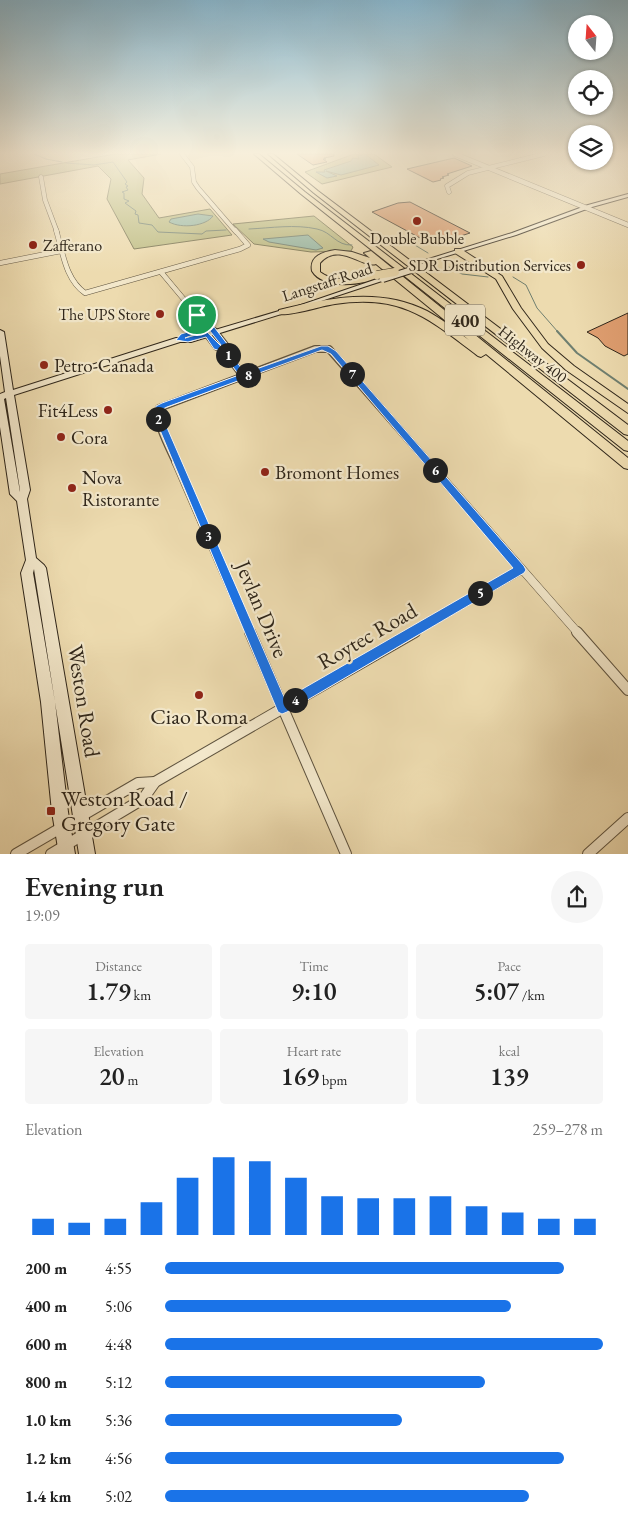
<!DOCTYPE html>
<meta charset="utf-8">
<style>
body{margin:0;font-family:"EB Garamond",serif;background:#f6f6f6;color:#222;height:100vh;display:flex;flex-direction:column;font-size:19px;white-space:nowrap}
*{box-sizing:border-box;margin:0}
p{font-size:16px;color:#767676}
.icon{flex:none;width:28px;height:28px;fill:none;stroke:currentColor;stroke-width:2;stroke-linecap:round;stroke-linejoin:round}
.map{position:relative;height:854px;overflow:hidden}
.details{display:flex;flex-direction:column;background:#fff;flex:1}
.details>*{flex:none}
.needle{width:32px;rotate:343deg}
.fabs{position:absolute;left:568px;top:15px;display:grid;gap:10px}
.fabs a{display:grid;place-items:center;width:45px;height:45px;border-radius:50%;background:#fff;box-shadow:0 1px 4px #0004;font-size:25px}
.pin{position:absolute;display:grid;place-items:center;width:42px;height:42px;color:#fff;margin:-21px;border:2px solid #fff;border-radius:50%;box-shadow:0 1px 5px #0007}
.km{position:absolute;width:25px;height:25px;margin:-12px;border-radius:50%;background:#222;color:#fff;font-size:14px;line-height:25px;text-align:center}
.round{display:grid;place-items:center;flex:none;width:52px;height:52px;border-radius:26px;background:#f6f6f6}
.overview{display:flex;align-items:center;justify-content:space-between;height:85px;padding:0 25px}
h1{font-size:28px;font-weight:600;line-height:38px}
.metrics{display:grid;grid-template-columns:repeat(3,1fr);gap:8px;height:85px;padding:5px 25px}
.metrics div{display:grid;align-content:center;border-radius:5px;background:#f6f6f6;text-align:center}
.metrics b{font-size:25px;font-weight:600}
.metrics small{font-size:14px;font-weight:400}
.metrics p{font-size:14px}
.chart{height:140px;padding:10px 25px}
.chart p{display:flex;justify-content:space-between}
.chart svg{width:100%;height:90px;margin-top:5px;stroke:#1a73e8;stroke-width:6}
ul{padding:0 25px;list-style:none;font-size:16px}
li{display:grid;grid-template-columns:80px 60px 1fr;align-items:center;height:38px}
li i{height:12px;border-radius:6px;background:#1a73e8}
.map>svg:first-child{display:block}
.green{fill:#bfbe86;stroke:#777250}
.water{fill:#99bba9;stroke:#6f7f70}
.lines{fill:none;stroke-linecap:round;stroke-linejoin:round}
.stream-far1{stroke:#6f7f70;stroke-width:1}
.stream{stroke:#6f7f70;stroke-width:2}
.building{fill:#e09f71;stroke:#2f261a}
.minor-far4-casing{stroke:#5e533f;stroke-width:5}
.minor-far3-casing{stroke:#5e533f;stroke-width:5.5}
.minor-far2-casing{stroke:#5e533f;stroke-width:8}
.minor-far1-casing{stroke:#5e533f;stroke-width:9}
.minor-casing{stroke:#5e533f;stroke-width:12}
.tertiary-casing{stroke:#5e533f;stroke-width:5.5}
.secondary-casing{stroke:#2f261a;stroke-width:2}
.motorway-casing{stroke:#2f261a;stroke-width:2}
.minor-far4{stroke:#f3e8cb;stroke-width:4}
.minor-far3{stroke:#f3e8cb;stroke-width:4.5}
.minor-far2{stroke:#f3e8cb;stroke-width:5.5}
.minor-far1{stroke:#f3e8cb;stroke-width:8}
.minor{stroke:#f3e8cb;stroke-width:10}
.tertiary{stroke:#f3e8cb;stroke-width:4.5}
.secondary{fill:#f3e8cb;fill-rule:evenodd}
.motorway{fill:#eddbaf;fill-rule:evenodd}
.secondary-bridge-casing{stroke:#2f261a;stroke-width:8;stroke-linecap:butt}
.motorway-bridge-casing{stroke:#2f261a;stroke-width:9;stroke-linecap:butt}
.secondary-bridge{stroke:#f3e8cb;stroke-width:6}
.motorway-bridge{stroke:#eddbaf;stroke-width:8}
.route{fill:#1a73e8;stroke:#fff;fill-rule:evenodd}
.poi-dot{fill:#8f2418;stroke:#f3e8cb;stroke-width:2}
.labels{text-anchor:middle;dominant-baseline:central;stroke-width:4.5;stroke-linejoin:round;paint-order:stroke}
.far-poi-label{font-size:16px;fill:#2f261a;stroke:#f3e8cb;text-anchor:end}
.far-street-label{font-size:16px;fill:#2f261a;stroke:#f3e8cb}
.shield{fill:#f3e8cb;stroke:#6a604f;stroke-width:1}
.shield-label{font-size:18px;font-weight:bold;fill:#2f261a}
.poi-label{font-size:19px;fill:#2f261a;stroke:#f3e8cb;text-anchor:start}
.near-street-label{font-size:22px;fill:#2f261a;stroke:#f3e8cb}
.near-poi-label{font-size:22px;fill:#2f261a;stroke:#f3e8cb}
</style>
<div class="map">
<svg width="628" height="854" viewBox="0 0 628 854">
<rect width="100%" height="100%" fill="#eddbaf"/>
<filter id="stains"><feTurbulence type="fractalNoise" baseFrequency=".004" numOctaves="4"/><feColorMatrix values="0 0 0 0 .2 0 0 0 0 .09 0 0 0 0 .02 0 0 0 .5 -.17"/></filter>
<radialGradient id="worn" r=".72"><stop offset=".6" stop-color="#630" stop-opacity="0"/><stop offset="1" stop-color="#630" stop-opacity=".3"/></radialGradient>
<g class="green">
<path d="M115 154H161L128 160 144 178 142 194 159 218 210 209 232 235 134 249 107 199 111 179 98 166 0 184V174Z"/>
<path d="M354 154H374L392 167 322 184 305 172Z"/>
<path d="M314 216 353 247 351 251 311 252 254 244 233 224Z"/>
</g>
<g class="water">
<path d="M365 154 379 165 341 175 326 171 337 176 327 178 316 172H325L324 170 351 161 353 158 359 159 358 156Z"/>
<path d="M198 214 213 216C206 226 182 229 169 222L171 219Z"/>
<path d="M308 235 323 248 316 250 269 242 263 239Z"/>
</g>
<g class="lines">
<g class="stream-far1">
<path d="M34 154 46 159 62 162"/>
<path d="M66 163 94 165 113 162 127 182 125 184 128 186 126 187 128 190 122 192 124 193V199L129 201 125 203 136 211 135 214 138 215 139 223 152 225 158 232 202 234 206 231 226 230"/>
<path d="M249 229C271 228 295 224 317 229 332 232 336 246 352 245"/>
<path d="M392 236H400L428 253"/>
<path d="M449 267 462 274 488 277"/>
<path d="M513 277 526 285 537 308 558 332"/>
</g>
<path class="stream" d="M557 331 577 353 628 389"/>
</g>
<g class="building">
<path d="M297 154H334V156L324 158 326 159H323L327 162 313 165Z"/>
<path d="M454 158 472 166 447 174 449 175 442 177 444 178 440 179 441 180 433 182 407 169Z"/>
<path d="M410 202 470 233 433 245 372 212 398 203Z"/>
<path d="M628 313V354L624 356 605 346 598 338 587 332Z"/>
</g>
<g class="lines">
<g class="minor-far4-casing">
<g id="minor-far4">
<path d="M182 154 192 167 194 182 198 188 236 232"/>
<path d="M41 177 45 200 57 232"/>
<path d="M449 192 447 186 468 173 544 154"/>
</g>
</g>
<g class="minor-far3-casing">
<g id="minor-far3">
<path d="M56 230C63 252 65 279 85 293L240 249 248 245 235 230"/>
<path d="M0 263 61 251"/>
<path d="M161 272 197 315 203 316 215 332"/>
<path d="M197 315 195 318 206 332"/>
</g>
</g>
<g class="minor-far2-casing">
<g id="minor-far2">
<path d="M205 331 217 347 223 349 243 376"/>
<path d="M214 331 225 345 223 349"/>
<path d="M176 463C171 451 153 419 159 408L315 349H329L429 463"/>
</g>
</g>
<g class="minor-far1-casing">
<g id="minor-far1">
<path d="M176 462 250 633"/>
<path d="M428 462 578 633"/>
<path d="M412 633 521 570"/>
</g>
</g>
<g class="minor-casing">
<g id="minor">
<path d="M250 632 346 854"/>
<path d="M577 632 628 690"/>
<path d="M16 854 138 783 155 782"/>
<path d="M51 854 143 799 155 782 415 632"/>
<path d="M588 854 628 818"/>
</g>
</g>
<g class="tertiary-casing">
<path id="tertiary" d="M455 154 628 225"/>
</g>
<g class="secondary-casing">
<g id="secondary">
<path d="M628 194V197L592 207 516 235 424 263 419 262 512 233 588 205Z"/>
<path d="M383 277 386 279 385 280 303 307 301 308 298 306Z"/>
<path d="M289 308 292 310 291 311 191 342H180L14 395 30 490 27 499 36 558 44 565 46 568 95 854H79L34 569 33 573 55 702 68 812 75 854H59L52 812 41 702 21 573 26 560 17 501 10 494 0 427V394L5 392 0 356V330L4 332 13 390 176 338H188ZM6 398 20 490V492L4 399Z"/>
</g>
</g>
<g class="motorway-casing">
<g id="motorway">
<path d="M254 154H259L305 192 628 441V451L624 450 301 194Z"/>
<path d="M268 154H273L318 191 628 425V435L624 434 314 193Z"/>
<path d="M455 249H461L502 276 521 308 548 344 574 366 628 404V413L566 370 542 348 513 309 496 279 455 253Z"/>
<path d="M335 250 352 252 370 258 364 253 371 251 628 458V469L624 468 486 354 481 357 478 356C428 318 402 294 335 304 321 306 291 316 279 314V310C328 298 380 287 427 311 442 319 455 330 469 340L376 264C363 269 339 241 320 263V272C337 285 358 277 377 273L381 275C366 286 323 290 312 271 309 256 323 252 335 250Z"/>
</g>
</g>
<use href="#minor-far4" class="minor-far4"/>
<use href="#minor-far3" class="minor-far3"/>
<use href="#minor-far2" class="minor-far2"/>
<use href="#minor-far1" class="minor-far1"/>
<use href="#minor" class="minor"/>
<use href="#tertiary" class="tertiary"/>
<use href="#secondary" class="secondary"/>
<use href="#motorway" class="motorway"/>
<g class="secondary-bridge-casing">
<path id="secondary-bridge" d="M383 279 427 265"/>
</g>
<g class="motorway-bridge-casing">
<path id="motorway-bridge" d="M377 275 395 272"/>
</g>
<use href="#secondary-bridge" class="secondary-bridge"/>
<use href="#motorway-bridge" class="motorway-bridge"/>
</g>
<linearGradient id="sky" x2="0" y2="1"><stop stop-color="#88b7cf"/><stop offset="0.56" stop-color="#f7efdb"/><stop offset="1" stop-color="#f7efdb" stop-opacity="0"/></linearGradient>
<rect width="628" height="273" fill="url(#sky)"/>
<path class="route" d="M197 313 205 315 228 345 227 349 245 373 321 346H328L336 351 524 566 526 570 524 573 287 712 282 714 278 712 154 416 156 406 162 403 239 375 221 351 214 349 206 337 188 342 176 340 181 334 199 329 192 318ZM199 317 221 345V346L207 332 185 338 207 330ZM322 350 331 354 513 568 285 699 162 416 163 409 167 407Z"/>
<g class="poi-dot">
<circle cx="417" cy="221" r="5"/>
<circle cx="33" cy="245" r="5"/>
<circle cx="581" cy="265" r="5"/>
<circle cx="160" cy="314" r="5"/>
<circle cx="44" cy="365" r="5"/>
<circle cx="108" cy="410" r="5"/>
<circle cx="61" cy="437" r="5"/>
<circle cx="265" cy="472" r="5"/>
<circle cx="72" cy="488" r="5"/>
<circle cx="199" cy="695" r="5"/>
<rect x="46" y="806" width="10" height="10" rx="2.5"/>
</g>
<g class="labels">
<g class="far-poi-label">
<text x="417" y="238" text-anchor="middle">Double Bubble</text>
<text x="43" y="245" text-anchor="start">Zafferano</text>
<text x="571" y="265">SDR Distribution Services</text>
<text x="150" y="314">The UPS Store</text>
</g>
<g class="far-street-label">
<text transform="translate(327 282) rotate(-18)">Langstaff Road</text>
<text transform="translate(533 354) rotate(38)">Highway 400</text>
</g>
<rect class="shield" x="445" y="304.5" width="40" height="31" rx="4"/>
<g class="shield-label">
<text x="465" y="320">400</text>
</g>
<g class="poi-label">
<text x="54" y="365">Petro-Canada</text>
<text x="98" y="410" text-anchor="end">Fit4Less</text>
<text x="71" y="437">Cora</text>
<text x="275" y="472">Bromont Homes</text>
<text x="82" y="477">Nova<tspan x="82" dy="22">Ristorante</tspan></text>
</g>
<g class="near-street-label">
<text transform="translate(262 609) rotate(67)">Jevlan Drive</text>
<text transform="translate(367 636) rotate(-30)">Roytec Road</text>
<text transform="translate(84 701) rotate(81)">Weston Road</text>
</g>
<g class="near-poi-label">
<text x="199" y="716">Ciao Roma</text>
<text x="61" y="798" text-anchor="start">Weston Road /<tspan x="61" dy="25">Gregory Gate</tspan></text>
</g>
</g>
<rect width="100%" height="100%" filter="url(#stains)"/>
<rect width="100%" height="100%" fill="url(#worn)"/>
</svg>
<div class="fabs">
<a><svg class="needle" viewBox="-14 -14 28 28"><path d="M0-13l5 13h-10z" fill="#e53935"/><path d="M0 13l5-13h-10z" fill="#767676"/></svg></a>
<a><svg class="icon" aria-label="locate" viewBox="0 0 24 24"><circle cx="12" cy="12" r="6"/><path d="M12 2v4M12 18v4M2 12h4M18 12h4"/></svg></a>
<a><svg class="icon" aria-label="layers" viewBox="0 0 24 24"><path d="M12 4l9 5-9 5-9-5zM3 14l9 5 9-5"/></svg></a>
</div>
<div class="pin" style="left:197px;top:315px;background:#1e9e55"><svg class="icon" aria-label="arrive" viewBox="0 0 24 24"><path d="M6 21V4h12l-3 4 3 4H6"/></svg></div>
<b class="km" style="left:228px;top:355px">1</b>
<b class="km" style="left:158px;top:419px">2</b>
<b class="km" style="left:208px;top:536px">3</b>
<b class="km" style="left:295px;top:700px">4</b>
<b class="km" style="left:480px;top:593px">5</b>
<b class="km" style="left:435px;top:470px">6</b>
<b class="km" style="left:352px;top:374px">7</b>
<b class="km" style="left:248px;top:375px">8</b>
</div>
<section class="details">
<div class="overview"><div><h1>Evening run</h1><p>19:09</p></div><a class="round"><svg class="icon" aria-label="share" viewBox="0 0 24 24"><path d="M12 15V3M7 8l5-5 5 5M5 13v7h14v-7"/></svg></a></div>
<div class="metrics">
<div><p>Distance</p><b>1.79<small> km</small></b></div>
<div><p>Time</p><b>9:10</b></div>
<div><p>Pace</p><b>5:07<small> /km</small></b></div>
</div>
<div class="metrics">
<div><p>Elevation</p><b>20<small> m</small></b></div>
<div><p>Heart rate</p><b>169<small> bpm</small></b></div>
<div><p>kcal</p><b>139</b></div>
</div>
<div class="chart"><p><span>Elevation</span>259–278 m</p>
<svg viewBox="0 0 160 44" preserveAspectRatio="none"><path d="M5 44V36M15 44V38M25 44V36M35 44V28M45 44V16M55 44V6M65 44V8M75 44V16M85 44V25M95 44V26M105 44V26M115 44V25M125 44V30M135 44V33M145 44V36M155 44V36"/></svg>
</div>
<ul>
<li><b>200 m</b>4:55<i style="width:91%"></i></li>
<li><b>400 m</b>5:06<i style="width:79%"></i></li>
<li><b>600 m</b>4:48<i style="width:100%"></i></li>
<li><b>800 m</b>5:12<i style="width:73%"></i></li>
<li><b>1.0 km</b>5:36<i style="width:54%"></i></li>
<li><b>1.2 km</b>4:56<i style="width:91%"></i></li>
<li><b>1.4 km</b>5:02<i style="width:83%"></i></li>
</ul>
</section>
